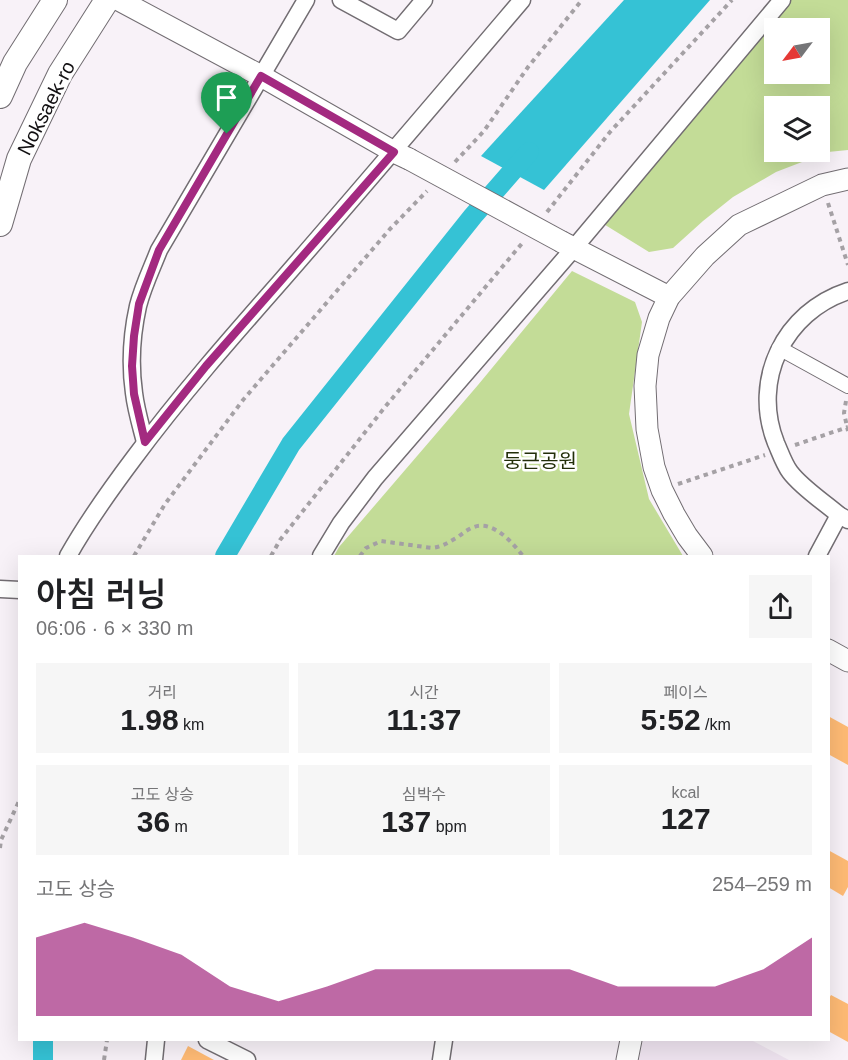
<!DOCTYPE html>
<html lang="ko">
<meta charset="utf-8">
<style>
body{margin:0;font-family:Arial,"Noto Sans KR",sans-serif;background:#f6f6f6;color:#202124;height:100vh;display:flex;flex-direction:column;font-size:22px;white-space:nowrap}
*{box-sizing:border-box;margin:0}
p{font-size:20px;color:#757577}
.icon{flex:none;width:33px;height:33px;fill:none;stroke:currentColor;stroke-width:2;stroke-linecap:round;stroke-linejoin:round}
.map{position:relative;flex:1;overflow:hidden}
.details{position:absolute;left:18px;top:555px;width:812px;height:486px;display:flex;flex-direction:column;background:#fff;border-radius:0px;box-shadow:0 6px 24px #0002}
.details>*{flex:none}
.needle{width:39px;rotate:238deg}
.buttons{position:absolute;left:764px;top:18px;display:grid;gap:12px}
.buttons a{display:grid;place-items:center;width:66px;height:66px;border-radius:0px;background:#fff;box-shadow:0 6px 24px #0002;font-size:30px}
.pin{position:absolute;display:grid;place-items:center;width:51px;height:51px;color:#fff;margin:-62px -26px;border-radius:50% 50% 50% 0;rotate:-45deg;box-shadow:0 0 6px #0007}
.pin .icon{rotate:45deg}
.round{display:grid;place-items:center;flex:none;width:63px;height:63px;border-radius:0px;background:#f6f6f6}
.summary{display:flex;align-items:center;justify-content:space-between;height:102px;padding:0 18px}
h1{font-size:33px;font-weight:600;line-height:45px}
.figures{display:grid;grid-template-columns:repeat(3,1fr);gap:9px;height:102px;padding:6px 18px}
.figures div{display:grid;align-content:center;border-radius:0px;background:#f6f6f6;text-align:center}
.figures b{font-size:30px;font-weight:600}
.figures small{font-size:16px;font-weight:400}
.figures p{font-size:16px}
.chart{height:168px;padding:12px 18px}
.chart p{display:flex;justify-content:space-between}
.chart svg{width:100%;height:108px;margin-top:6px;fill:#a32a80;opacity:.7}
.map>svg:first-child{display:block}
.built{fill:#efe4f0}
.green{fill:#c3dc97;fill-rule:evenodd}
.water{fill:#35c2d5}
.lines{fill:none;stroke-linecap:round;stroke-linejoin:round}
.canal{stroke:#35c2d5;stroke-width:20}
.building{fill:#ffbb75}
.pedestrian-casing{stroke:#726d72;stroke-width:16}
.minor-casing{stroke:#726d72;stroke-width:19}
.tertiary-casing{stroke:#726d72;stroke-width:23}
.secondary-casing{stroke:#726d72;stroke-width:26}
.path{stroke:#a5a1a5;stroke-width:4;stroke-dasharray:4.5 4.5;stroke-linecap:butt}
.pedestrian{stroke:#fff;stroke-width:14}
.minor{stroke:#fff;stroke-width:16}
.tertiary{stroke:#fff;stroke-width:21}
.secondary{stroke:#fff;stroke-width:24}
.tertiary-bridge-casing{stroke:#726d72;stroke-width:23;stroke-linecap:butt}
.tertiary-bridge{stroke:#fff;stroke-width:21}
.route-casing{stroke:#fff;stroke-width:12}
.route{stroke:#a32a80;stroke-width:8}
.labels{text-anchor:middle;dominant-baseline:central;stroke-width:5;stroke-linejoin:round;paint-order:stroke}
.street-label{font-size:20px;fill:#121012;stroke:#fff}
.park-label{font-size:20px;fill:#222e09;stroke:#fff}
</style>
<div class="map">
<svg width="848" height="1060" viewBox="0 0 848 1060">
<rect width="100%" height="100%" fill="#f8f2f8"/>
<path class="built" d="M643 1040H751L789 1060H639Z"/>
<g class="green">
<path d="M791 0H848V150L828 152 776 172 733 197 703 221 673 248 649 252 602 223ZM774 28H819V74H774ZM774 106H819V152H774Z"/>
<path d="M572 271 635 302 642 322 629 414 649 499 683 556H334L339 547 478 385Z"/>
</g>
<path class="water" d="M624 0H710L544 190 481 156Z"/>
<g class="lines">
<g class="canal">
<path d="M225 556 291 444 473 216 529 152"/>
<path d="M43 1040V1060"/>
</g>
</g>
<g class="building">
<path d="M828 716 848 727V765L828 754Z"/>
<path d="M828 850 848 861V887L843 896 828 887Z"/>
<path d="M831 995 848 1004V1042L828 1031V1000Z"/>
<path d="M188 1046 214 1060H181Z"/>
</g>
<g class="lines">
<g class="pedestrian-casing">
<path id="pedestrian" d="M779 348 848 386"/>
</g>
<g class="minor-casing">
<g id="minor">
<path d="M341 0 398 31 424 0"/>
<path d="M848 291C784 312 751 380 776 443 780 452 784 464 790 472 802 488 824 502 839 515L848 520"/>
<path d="M145 442C141 426 136 410 134 393 130 365 132 333 138 306 143 286 152 268 159 250L306 0"/>
<path d="M68 556C87 522 110 490 134 458 180 396 231 338 282 280 363 187 442 94 522 0"/>
<path d="M321 556 341 523 375 478 574 248 782 0"/>
<path d="M817 556 839 515"/>
<path d="M0 589 20 590"/>
<path d="M207 1040 247 1060"/>
<path d="M154 1060 156 1040"/>
<path d="M441 1060 444 1040"/>
</g>
</g>
<g class="tertiary-casing">
<g id="tertiary">
<path d="M119 0 261 76 394 152 409 159"/>
<path d="M562 242 669 297"/>
<path d="M702 556 687 536 674 514 662 490 654 467 647 429 645 386 648 355 659 318 669 297 705 256 739 225 822 185 848 179"/>
<path d="M828 650 848 661"/>
<path d="M627 1060 631 1040"/>
</g>
</g>
<g class="secondary-casing">
<g id="secondary">
<path d="M0 96 15 63 55 0"/>
<path d="M0 224 19 159 60 74 107 0"/>
</g>
</g>
<g class="path">
<path d="M455 162 484 131 528 67 582 0"/>
<path d="M828 203 848 265"/>
<path d="M547 212 610 132 732 0"/>
<path d="M846 401 844 413 848 431"/>
<path d="M795 445 848 427"/>
<path d="M678 484 765 455"/>
<path d="M134 556 165 504 243 400 390 229 427 191"/>
<path d="M271 556 280 540 385 407 524 241"/>
<path d="M360 556 366 548 381 541 432 548C442 547 449 542 458 537 463 533 468 529 474 527 493 520 513 543 523 556"/>
<path d="M0 848 1 840 20 799"/>
<path d="M104 1060 107 1040"/>
</g>
<use href="#pedestrian" class="pedestrian"/>
<use href="#minor" class="minor"/>
<use href="#tertiary" class="tertiary"/>
<use href="#secondary" class="secondary"/>
<g class="tertiary-bridge-casing">
<path id="tertiary-bridge" d="M409 159 562 242"/>
</g>
<use href="#tertiary-bridge" class="tertiary-bridge"/>
</g>
<g class="lines">
<g class="route-casing">
<path id="route" d="M261 76 394 152 206 366 145 442 134 394 132 366 134 336 139 304 159 250Z"/>
</g>
<use href="#route" class="route"/>
</g>
<g class="labels">
<g class="street-label">
<text transform="translate(46 108) rotate(-63)">Noksaek-ro</text>
</g>
<g class="park-label">
<text x="540" y="461">둥근공원</text>
</g>
</g>
</svg>
<div class="buttons">
<a><svg class="needle" viewBox="-14 -14 28 28"><path d="M0-13l5 13h-10z" fill="#e53935"/><path d="M0 13l5-13h-10z" fill="#757577"/></svg></a>
<a><svg class="icon" aria-label="layers" viewBox="0 0 24 24"><path d="M12 4l9 5-9 5-9-5zM3 14l9 5 9-5"/></svg></a>
</div>
<div class="pin" style="left:227px;top:134px;background:#1e9e55"><svg class="icon" aria-label="arrive" viewBox="0 0 24 24"><path d="M6 21V4h12l-3 4 3 4H6"/></svg></div>
<section class="details">
<div class="summary"><div><h1>아침 러닝</h1><p>06:06 · 6 × 330 m</p></div><a class="round"><svg class="icon" aria-label="share" viewBox="0 0 24 24"><path d="M12 15V3M7 8l5-5 5 5M5 13v7h14v-7"/></svg></a></div>
<div class="figures">
<div><p>거리</p><b>1.98<small> km</small></b></div>
<div><p>시간</p><b>11:37</b></div>
<div><p>페이스</p><b>5:52<small> /km</small></b></div>
</div>
<div class="figures">
<div><p>고도 상승</p><b>36<small> m</small></b></div>
<div><p>심박수</p><b>137<small> bpm</small></b></div>
<div><p>kcal</p><b>127</b></div>
</div>
<div class="chart"><p><span>고도 상승</span>254–259 m</p>
<svg viewBox="0 0 160 44" preserveAspectRatio="none"><path d="M0 44V12L10 6L20 12L30 19L40 32L50 38L60 32L70 25L80 25L90 25L100 25L110 25L120 32L130 32L140 32L150 25L160 12V44z"/></svg>
</div>
</section>
</div>
